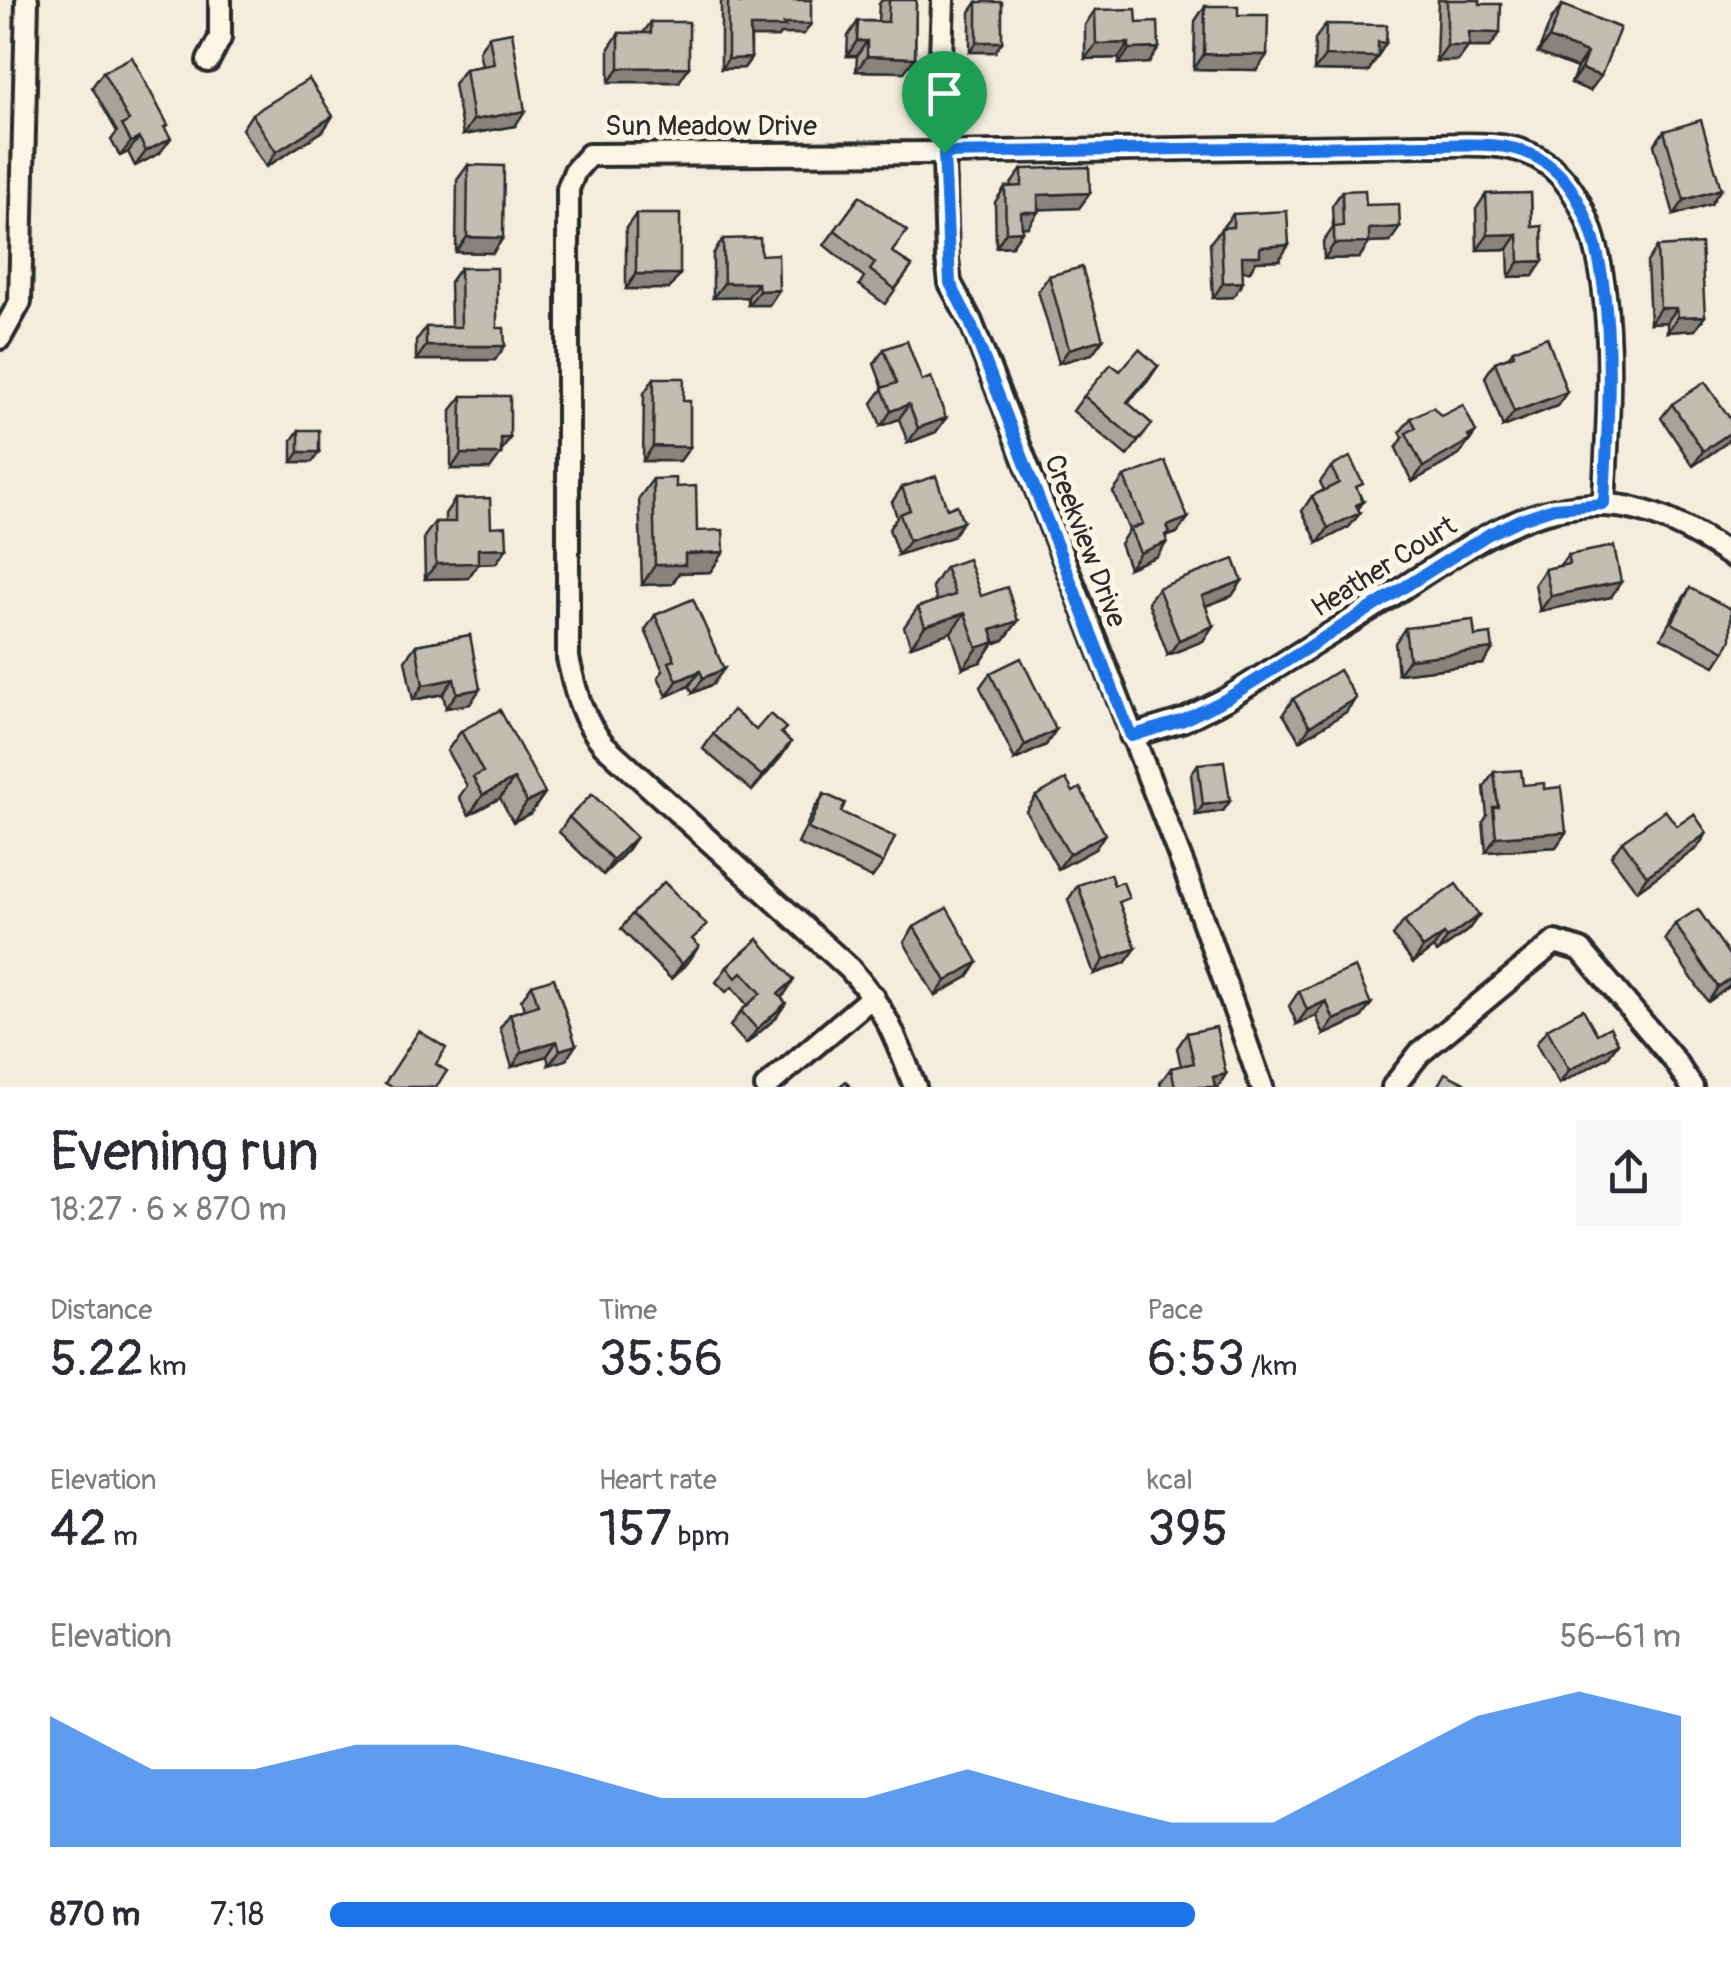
<!DOCTYPE html>
<meta charset="utf-8">
<style>
body{margin:0;font-family:Pangolin,sans-serif;background:#f7f7f7;color:#2b2b33;height:100vh;display:flex;flex-direction:column;font-size:38px;white-space:nowrap}
*{box-sizing:border-box;margin:0}
p{font-size:32px;color:#7c7c81}
.icon{flex:none;width:55px;height:55px;fill:none;stroke:currentColor;stroke-width:2;stroke-linecap:round;stroke-linejoin:round}
.map{position:relative;height:1087px;overflow:hidden}
.sheet{display:flex;flex-direction:column;background:#fff;flex:1}
.sheet>*{flex:none}
.pin{position:absolute;display:grid;place-items:center;width:85px;height:85px;color:#fff;margin:-102px -42px;border-radius:50% 50% 50% 0;rotate:-45deg;box-shadow:0 0 10px #0007}
.pin .icon{rotate:45deg}
.round{display:grid;place-items:center;flex:none;width:105px;height:105px;border-radius:0px;background:#f7f7f7}
.head{display:flex;align-items:center;justify-content:space-between;height:170px;padding:0 50px}
h1{font-size:55px;font-weight:600;line-height:75px}
.stats{display:grid;grid-template-columns:repeat(3,1fr);gap:15px;height:170px;padding:10px 50px}
.stats div{display:grid;align-content:center}
.stats b{font-size:50px;font-weight:600}
.stats small{font-size:28px;font-weight:400}
.stats p{font-size:28px}
.chart{height:280px;padding:20px 50px}
.chart p{display:flex;justify-content:space-between}
.chart svg{width:100%;height:180px;margin-top:10px;fill:#1a73e8;opacity:.7}
ul{padding:0 50px;list-style:none;font-size:32px}
li{display:grid;grid-template-columns:160px 120px 1fr;align-items:center;height:75px}
li i{height:25px;border-radius:12px;background:#1a73e8}
.map>svg:first-child{display:block}
.lines{fill:none;stroke-linecap:round;stroke-linejoin:round}
.minor-casing{stroke:#2b2b2b;stroke-width:28}
.minor{stroke:#fcf5e5;stroke-width:20}
.wall{fill:#a7a398;stroke:#2b2b2b;stroke-width:2.5}
.shaded-wall{fill:#88847c;stroke:#2b2b2b;stroke-width:2.5}
.building{fill:#c2bdb1;stroke:#2b2b2b;stroke-width:2.5}
.route-casing{stroke:#fff;stroke-width:20}
.route{stroke:#1a73e8;stroke-width:12}
.labels{text-anchor:middle;dominant-baseline:central;stroke-width:10;stroke-linejoin:round;paint-order:stroke}
.street-label{font-size:28px;fill:#2b2b2b;stroke:#fcf5e5}
</style>
<div class="map">
<svg width="1731" height="1087" viewBox="0 0 1731 1087">
<rect width="100%" height="100%" fill="#f4edde"/>
<filter id="ink" filterUnits="userSpaceOnUse"><feTurbulence type="fractalNoise" baseFrequency=".01" numOctaves="2"/><feDisplacementMap in="SourceGraphic" scale="20" xChannelSelector="R" yChannelSelector="G"/><feConvolveMatrix kernelMatrix="1 2 1 2 8 2 1 2 1" color-interpolation-filters="sRGB"/></filter>
<g filter="url(#ink)">
<g class="lines">
<g class="minor-casing">
<g id="minor">
<path d="M943 0 941 56 947 259 950 283 971 322 1185 870 1262 1087"/>
<path d="M208 61 220 38V0"/>
<path d="M0 338 20 302 27 0"/>
<path d="M1131 736 1184 720 1226 699C1278 666 1330 634 1383 601 1451 558 1520 502 1604 505 1650 506 1694 531 1731 556"/>
<path d="M766 1087 873 996"/>
<path d="M915 1087C895 1036 887 1011 850 969L604 745C582 720 575 690 568 658V189L575 171 589 155 943 153 1423 145C1455 146 1499 140 1530 154 1632 198 1607 414 1604 504"/>
<path d="M1393 1087 1419 1054 1555 942 1581 950 1674 1060 1692 1087"/>
</g>
</g>
<use href="#minor" class="minor"/>
</g>
<g class="wall">
<path d="M721 0H737L739 3 754 2V0H811L804 34H780L778 37H751V58L744 68 721 69Z"/>
<path d="M882 0H916L915 58 904 72 856 71 857 56H847L848 36 858 21H878L879 4Z"/>
<path d="M1438 0H1480V4L1500 33 1490 47H1468L1458 61H1436Z"/>
<path d="M977 2 995 52H970V12Z"/>
<path d="M1562 5 1620 28 1590 91 1571 83 1577 68 1538 53 1551 20Z"/>
<path d="M1205 6 1238 15 1257 70 1194 69 1195 21Z"/>
<path d="M1095 10 1137 23 1149 63 1119 64V58L1085 59V25Z"/>
<path d="M651 22 679 82H609V48L619 33H643Z"/>
<path d="M1326 24 1386 43 1368 72 1314 71 1315 39Z"/>
<path d="M489 36 515 126 463 135 454 84 465 69 482 66 479 51Z"/>
<path d="M103 72 168 125 165 128 160 153 135 166 128 152 120 156 111 140 117 132 92 87Z"/>
<path d="M252 114 323 131 266 167 242 129Z"/>
<path d="M1664 131 1711 204 1674 215 1654 145Z"/>
<path d="M468 165 493 253 456 252 457 180Z"/>
<path d="M1022 169 1090 193 1079 208 1038 209 1028 227H1022V231L1012 246 996 247 995 202 1005 187 1011 186V184Z"/>
<path d="M1342 191 1366 205 1390 242 1369 243 1359 258 1324 259 1323 242 1333 228 1332 206Z"/>
<path d="M1531 193 1533 276 1509 277 1508 249 1477 250 1476 209 1486 194Z"/>
<path d="M860 196 892 252 912 266 885 304 859 285 864 277 824 245Z"/>
<path d="M636 214 680 274 669 289H626V228Z"/>
<path d="M1233 214 1279 260 1256 261 1250 271H1242L1233 297 1213 298 1210 243Z"/>
<path d="M723 239 761 255 779 290 769 305H748V297L713 298V254Z"/>
<path d="M1657 247 1705 316 1695 330 1667 332V322L1650 323 1647 262Z"/>
<path d="M460 268 497 328 495 360H416V341L426 327H451L450 282Z"/>
<path d="M1049 276 1103 339 1092 354 1059 363 1038 291Z"/>
<path d="M884 349 922 381 946 418 936 432 908 443 899 419 881 426 872 403 883 388 874 364Z"/>
<path d="M1513 350 1567 392 1557 406 1503 427 1485 377 1495 362 1508 357Z"/>
<path d="M1158 366 1128 403 1152 424 1127 456 1073 411 1084 396 1120 371Z"/>
<path d="M654 378 683 401 690 447 680 461H643L644 393Z"/>
<path d="M462 396 510 438 490 469H451V410Z"/>
<path d="M1672 404 1731 420V436L1726 443 1693 466 1661 418Z"/>
<path d="M1441 416 1476 432 1459 455 1412 482 1396 448 1403 438 1400 432 1411 418Z"/>
<path d="M299 430 319 452 312 462H292V440Z"/>
<path d="M1331 467 1358 491 1363 502 1358 509 1360 513 1349 527 1318 543 1302 511 1312 496 1324 490 1320 482Z"/>
<path d="M1124 477 1188 518 1177 533 1168 536 1157 556 1129 568 1120 544 1129 530 1113 492Z"/>
<path d="M653 479 676 487 697 531 724 552 710 572 679 573 672 584 642 585 639 498Z"/>
<path d="M902 487 952 537 898 555 889 529 897 517 892 502Z"/>
<path d="M455 499 491 527 507 548 496 563 478 564 468 578 425 579 424 537 435 522H445V514Z"/>
<path d="M1568 555 1611 597 1540 611 1535 584 1545 569 1559 566Z"/>
<path d="M945 567 981 596 1018 621 1004 640 993 644 981 662 963 668 951 632 911 646 904 627 918 607 937 601 932 587Z"/>
<path d="M1158 588 1232 596 1206 606 1203 641 1168 655 1148 602Z"/>
<path d="M1690 588 1725 651 1715 666 1661 638 1680 603Z"/>
<path d="M655 615 713 684 693 693 689 686 667 696 658 677 663 671 645 630Z"/>
<path d="M1405 628 1475 636 1483 664 1398 674 1395 643Z"/>
<path d="M470 635V704L446 708 443 694 413 700 405 660 416 645Z"/>
<path d="M990 673 1046 745 1015 760 980 687Z"/>
<path d="M1293 699 1346 712 1300 741 1283 714Z"/>
<path d="M756 730 782 734 791 742 781 757 752 791 703 749 713 734Z"/>
<path d="M461 731 545 793 531 813 513 822 500 798 469 815 459 797 467 786 447 751Z"/>
<path d="M1198 764 1230 801 1223 811 1196 815 1191 774Z"/>
<path d="M1494 772 1523 785 1566 832 1556 847 1486 852 1483 822 1487 816 1484 787Z"/>
<path d="M1073 792 1095 849 1058 869 1026 811 1036 796Z"/>
<path d="M824 794 883 863 872 878 798 844 814 809Z"/>
<path d="M569 817 626 852 603 875 559 832Z"/>
<path d="M1677 826 1697 848 1637 891 1611 856 1622 841Z"/>
<path d="M1078 885 1121 909 1136 948 1125 963 1094 974 1068 900Z"/>
<path d="M632 914 699 946 689 961 671 979 621 929Z"/>
<path d="M1479 915 1468 930 1437 953 1433 948 1413 963 1393 936 1404 921Z"/>
<path d="M1675 924 1730 986 1708 1002 1665 939Z"/>
<path d="M914 927 978 962 968 977 935 996 904 942Z"/>
<path d="M758 939 784 995 781 997 776 1018 746 1044 730 1026 741 1011 747 1005 732 987 726 992 716 982 727 967Z"/>
<path d="M532 985 566 1060 549 1065 547 1056 512 1067 500 1028 510 1014 524 1009 521 1000Z"/>
<path d="M1299 991 1371 1004 1361 1018 1324 1035 1316 1016 1297 1024 1289 1006Z"/>
<path d="M1547 1029 1597 1034 1618 1043 1608 1057 1559 1084 1536 1044Z"/>
<path d="M1187 1033 1218 1087H1161L1160 1083 1171 1068 1181 1066 1177 1048Z"/>
</g>
<g class="shaded-wall">
<path d="M783 24H811L804 34H780L778 37H743L750 27Z"/>
<path d="M1469 32 1500 33 1490 47H1468L1458 61H1436L1447 46Z"/>
<path d="M1549 38 1587 53 1577 68 1538 53Z"/>
<path d="M857 41H867L857 56H847Z"/>
<path d="M977 42H1002L995 52H970Z"/>
<path d="M1378 42 1386 43 1368 72 1314 71 1325 56Z"/>
<path d="M1129 43 1119 58 1085 59 1096 44Z"/>
<path d="M1159 48 1149 63 1119 64 1129 49Z"/>
<path d="M1204 54 1267 55 1257 70 1194 69Z"/>
<path d="M867 56 915 58 904 72 856 71Z"/>
<path d="M751 58 744 68 721 69 728 59Z"/>
<path d="M689 67 679 82H609L619 68Z"/>
<path d="M1581 69 1601 76 1590 91 1571 83Z"/>
<path d="M525 111 515 126 463 135 473 120Z"/>
<path d="M333 116 323 131 266 167 276 152Z"/>
<path d="M139 138 128 152 120 156 131 142Z"/>
<path d="M171 138 160 153 135 166 146 151Z"/>
<path d="M1721 189 1711 204 1674 215 1684 200Z"/>
<path d="M1090 193 1079 208 1028 210 1038 195Z"/>
<path d="M1021 212H1038L1028 227H1011Z"/>
<path d="M1400 227 1390 242 1369 243 1359 258 1324 259 1334 244 1369 229Z"/>
<path d="M1022 231 1012 246 996 247 1006 232Z"/>
<path d="M1518 234 1508 249 1477 250 1488 235Z"/>
<path d="M467 237 503 238 493 253 456 252Z"/>
<path d="M1289 245 1279 260 1256 261 1250 271H1231L1242 256 1260 247Z"/>
<path d="M1543 261 1533 276 1509 277 1519 262Z"/>
<path d="M636 274H680L669 289H626Z"/>
<path d="M1243 282 1233 297 1213 298 1223 283Z"/>
<path d="M724 283H758L748 297 713 298Z"/>
<path d="M779 290 769 305H748L759 291Z"/>
<path d="M1660 308H1677L1667 322 1650 323Z"/>
<path d="M1705 316 1695 330 1667 332 1678 317Z"/>
<path d="M1103 339 1092 354 1059 363 1069 349Z"/>
<path d="M426 346H505L495 360H416Z"/>
<path d="M1158 366 1148 381 1116 417 1127 402Z"/>
<path d="M1567 392 1557 406 1503 427 1514 412Z"/>
<path d="M909 404 899 419 881 426 891 411Z"/>
<path d="M946 418 936 432 908 443 918 428Z"/>
<path d="M1476 432 1459 455 1412 482 1423 467Z"/>
<path d="M1731 432V436L1726 443 1693 466 1703 451Z"/>
<path d="M501 438H510L500 453Z"/>
<path d="M653 446 690 447 680 461H643Z"/>
<path d="M299 452H319L312 462H292Z"/>
<path d="M461 454H501L490 469H451Z"/>
<path d="M1363 502 1354 515 1360 513 1349 527 1318 543 1328 528 1356 505Z"/>
<path d="M1188 518 1177 533 1168 536 1163 544 1167 542 1157 556 1129 568 1140 553 1167 526Z"/>
<path d="M963 522 952 537 898 555 909 541Z"/>
<path d="M507 548 496 563 478 564 468 578 425 579 436 564 478 549Z"/>
<path d="M724 552 710 572 679 573 672 584 642 585 655 565 685 554Z"/>
<path d="M1242 581 1232 596 1191 611 1202 596Z"/>
<path d="M1621 582 1611 597 1540 611 1551 596Z"/>
<path d="M965 613 951 632 911 646 925 626Z"/>
<path d="M1018 621 1004 640 993 644 981 662 963 668 991 630Z"/>
<path d="M1213 626 1203 641 1168 655 1179 640Z"/>
<path d="M1493 649 1483 664 1398 674 1409 659Z"/>
<path d="M724 669 713 684 693 693 703 678Z"/>
<path d="M700 671 689 686 667 696 677 681Z"/>
<path d="M454 679 443 694 413 700 423 685Z"/>
<path d="M480 689 470 704 446 708 457 693Z"/>
<path d="M1356 698 1346 712 1300 741 1310 726Z"/>
<path d="M1056 730 1046 745 1015 760 1025 745Z"/>
<path d="M791 742 781 757 752 791 762 776Z"/>
<path d="M514 779 500 798 469 815 483 795Z"/>
<path d="M545 793 531 813 513 822 527 802Z"/>
<path d="M1230 801 1223 811 1196 815 1203 805Z"/>
<path d="M1566 832 1556 847 1486 852 1496 837Z"/>
<path d="M1707 833 1697 848 1637 891 1647 876Z"/>
<path d="M1105 834 1095 849 1058 869 1069 854Z"/>
<path d="M636 837 626 852 603 875 613 860Z"/>
<path d="M1479 915 1468 930 1437 953 1447 938Z"/>
<path d="M1444 934 1433 948 1413 963 1423 948Z"/>
<path d="M699 946 689 961 671 979 682 964Z"/>
<path d="M1136 948 1125 963 1094 974 1104 960Z"/>
<path d="M978 962 968 977 935 996 946 981Z"/>
<path d="M1731 978 1730 986 1708 1002 1718 987Z"/>
<path d="M794 980 784 995 768 1009 778 994Z"/>
<path d="M1326 1001 1316 1016 1297 1024 1307 1010Z"/>
<path d="M786 1003 776 1018 746 1044 757 1029Z"/>
<path d="M1371 1004 1361 1018 1324 1035 1334 1020Z"/>
<path d="M557 1041 547 1056 512 1067 522 1052Z"/>
<path d="M1618 1043 1608 1057 1559 1084 1569 1070Z"/>
<path d="M576 1045 566 1060 549 1065 560 1050Z"/>
<path d="M1226 1074 1218 1087H1206L1213 1077Z"/>
</g>
<g class="building">
<path d="M728 0H737L739 3 759 2V0H811V24H783L785 27H750L751 58 728 59Z"/>
<path d="M889 0H916L915 58 867 56V41H857L858 21 888 22Z"/>
<path d="M1447 0H1480V4H1501L1500 33 1469 32V46H1447Z"/>
<rect x="977" y="2" width="25" height="40"/>
<path d="M1562 5 1620 28 1601 76 1581 69 1587 53 1549 38Z"/>
<path d="M1205 6H1238V15H1268L1267 55 1204 54Z"/>
<path d="M1136 9 1137 23 1158 22 1159 48 1129 49V43L1096 44 1095 10Z"/>
<path d="M651 22H689V67L619 68V33H651Z"/>
<path d="M1326 24 1387 25 1386 43 1378 42V57L1325 56Z"/>
<path d="M512 32 525 111 473 120 465 69 494 64 489 36Z"/>
<path d="M132 57 168 125 164 127 171 138 146 151 139 138 131 142 122 125 129 121 103 72Z"/>
<path d="M309 79 333 116 276 152 252 114Z"/>
<path d="M1701 120 1721 189 1684 200 1664 131Z"/>
<path d="M468 165 504 166 503 238 467 237Z"/>
<path d="M1089 167 1090 193 1038 195V212H1021L1022 231 1006 232 1005 187 1022 186V169Z"/>
<path d="M1365 190 1366 205 1399 204 1400 227 1369 229V243L1334 244V227L1343 226 1342 191Z"/>
<path d="M1531 193 1532 227 1542 226 1543 261 1519 262 1518 234 1488 235 1486 194Z"/>
<path d="M860 196 907 231 892 252 912 266 895 289 870 270 875 263 835 230Z"/>
<path d="M1287 211 1289 245 1260 247V256H1242L1243 282 1223 283 1221 228 1233 227V214Z"/>
<rect x="636" y="214" width="44" height="60"/>
<path d="M760 238 761 255 778 254 779 290 759 291 758 283H724L723 239Z"/>
<path d="M1701 244 1705 316 1678 317 1677 308H1660L1657 247Z"/>
<path d="M1082 267 1103 339 1069 349 1049 276Z"/>
<path d="M460 268H497V328H504L505 346H426V327H461Z"/>
<path d="M1547 337 1567 392 1514 412 1495 362 1514 355 1513 350Z"/>
<path d="M907 341 922 381 931 377 946 418 918 428 909 404 891 411 882 388 897 383 884 349Z"/>
<path d="M1139 349 1158 366 1127 402 1152 424 1137 441 1084 396 1111 364 1120 371Z"/>
<path d="M654 378H684L683 401H690V447L653 446Z"/>
<path d="M1705 382 1731 420V432L1703 451 1672 404Z"/>
<path d="M462 396H510V438H501V454H461Z"/>
<path d="M1463 405 1476 432 1468 436 1470 440 1423 467 1406 433 1416 428 1411 418 1433 407 1441 416Z"/>
<rect x="299" y="430" width="20" height="22"/>
<path d="M1350 457 1363 484 1356 487 1363 502 1356 505 1360 513 1328 528 1312 496 1339 483 1331 467Z"/>
<path d="M1165 461 1188 518 1167 526 1170 533 1165 535 1167 542 1140 553 1130 529 1143 524 1124 477Z"/>
<path d="M936 476 947 509 957 505 963 522 909 541 900 514 910 510 902 487Z"/>
<path d="M676 478V487L696 486 697 531 723 530 724 552 685 554V565H655L653 479Z"/>
<path d="M490 498 491 527 506 526 507 548 478 549V563L436 564 435 522H455V499Z"/>
<path d="M1614 546 1621 582 1551 596 1545 569 1569 564 1568 555Z"/>
<path d="M968 559 981 596 1007 587 1018 621 991 630 995 642 977 648 965 613 925 626 918 607 955 595 945 567Z"/>
<path d="M1234 559 1242 581 1202 596 1213 626 1179 640 1158 588Z"/>
<path d="M1690 588 1731 609V639L1725 651 1672 623Z"/>
<path d="M693 599 724 669 703 678 700 671 677 681 669 662 675 660 655 615Z"/>
<path d="M1473 620 1475 636 1491 634 1493 649 1409 659 1405 628Z"/>
<path d="M470 635 480 689 457 693 454 679 423 685 416 645Z"/>
<path d="M1021 658 1056 730 1025 745 990 673Z"/>
<path d="M1339 670 1356 698 1310 726 1293 699Z"/>
<path d="M500 710 545 793 527 802 514 779 483 795 473 777 483 772 461 731Z"/>
<path d="M733 710 756 730 770 714 786 728 781 733 791 742 762 776 713 734Z"/>
<path d="M1224 761 1230 801 1203 805 1198 764Z"/>
<path d="M1521 770 1523 785 1544 783V789L1561 787 1566 832 1496 837 1493 807H1498L1494 772Z"/>
<path d="M1066 779 1073 792 1080 788 1105 834 1069 854 1036 796Z"/>
<path d="M592 794 636 837 613 860 569 817Z"/>
<path d="M824 794 845 803 841 812 895 837 883 863 808 829Z"/>
<path d="M1665 810 1677 826 1694 814 1707 833 1647 876 1622 841Z"/>
<path d="M1110 874 1114 885 1123 882 1129 898 1119 902 1136 948 1104 960 1078 885Z"/>
<path d="M664 882 707 925 692 939 699 946 682 964 632 914Z"/>
<path d="M1456 884 1479 915 1447 938 1444 934 1423 948 1404 921Z"/>
<path d="M947 908 978 962 946 981 914 927Z"/>
<path d="M1698 909 1731 958V978L1718 987 1675 924Z"/>
<path d="M758 939 794 980 778 994 786 1003 757 1029 741 1011 761 993 742 972 736 978 727 967Z"/>
<path d="M1355 967 1371 1004 1334 1020 1326 1001 1307 1010 1299 991Z"/>
<path d="M554 978 576 1045 560 1050 557 1041 522 1052 510 1014 538 1005 532 985Z"/>
<path d="M1583 1009 1597 1034 1610 1027 1618 1043 1569 1070 1547 1029Z"/>
<path d="M1216 1027 1226 1074 1213 1077 1215 1087H1175L1171 1068 1194 1063 1187 1033Z"/>
<path d="M419 1031 446 1048 436 1064 447 1071 436 1087H392L385 1083Z"/>
<path d="M1445 1073 1464 1083 1461 1087H1437Z"/>
<path d="M846 1081 850 1087H839Z"/>
</g>
</g>
<g class="lines" filter="url(#ink)">
<g class="route-casing">
<path id="route" d="M1423 145C1456 146 1499 140 1530 154 1632 198 1607 414 1604 504L1554 508 1521 519 1489 534 1226 699 1184 720 1131 736 970 322 950 283 944 153Z"/>
</g>
<use href="#route" class="route"/>
</g>
<g class="labels">
<g class="street-label">
<text x="711" y="126">Sun Meadow Drive</text>
<text transform="translate(1085 541) rotate(69)">Creekview Drive</text>
<text transform="translate(1384 567) rotate(-32)">Heather Court</text>
</g>
</g>
</svg>
<div class="pin" style="left:944px;top:153px;background:#1e9e55"><svg class="icon" aria-label="arrive" viewBox="0 0 24 24"><path d="M6 21V4h12l-3 4 3 4H6"/></svg></div>
</div>
<section class="sheet">
<div class="head"><div><h1>Evening run</h1><p>18:27 · 6 × 870 m</p></div><a class="round"><svg class="icon" aria-label="share" viewBox="0 0 24 24"><path d="M12 15V3M7 8l5-5 5 5M5 13v7h14v-7"/></svg></a></div>
<div class="stats">
<div><p>Distance</p><b>5.22<small> km</small></b></div>
<div><p>Time</p><b>35:56</b></div>
<div><p>Pace</p><b>6:53<small> /km</small></b></div>
</div>
<div class="stats">
<div><p>Elevation</p><b>42<small> m</small></b></div>
<div><p>Heart rate</p><b>157<small> bpm</small></b></div>
<div><p>kcal</p><b>395</b></div>
</div>
<div class="chart"><p><span>Elevation</span>56–61 m</p>
<svg viewBox="0 0 160 44" preserveAspectRatio="none"><path d="M0 44V12L10 25L20 25L30 19L40 19L50 25L60 32L70 32L80 32L90 25L100 32L110 38L120 38L130 25L140 12L150 6L160 12V44z"/></svg>
</div>
<ul>
<li><b>870 m</b>7:18<i style="width:64%"></i></li>
</ul>
</section>
